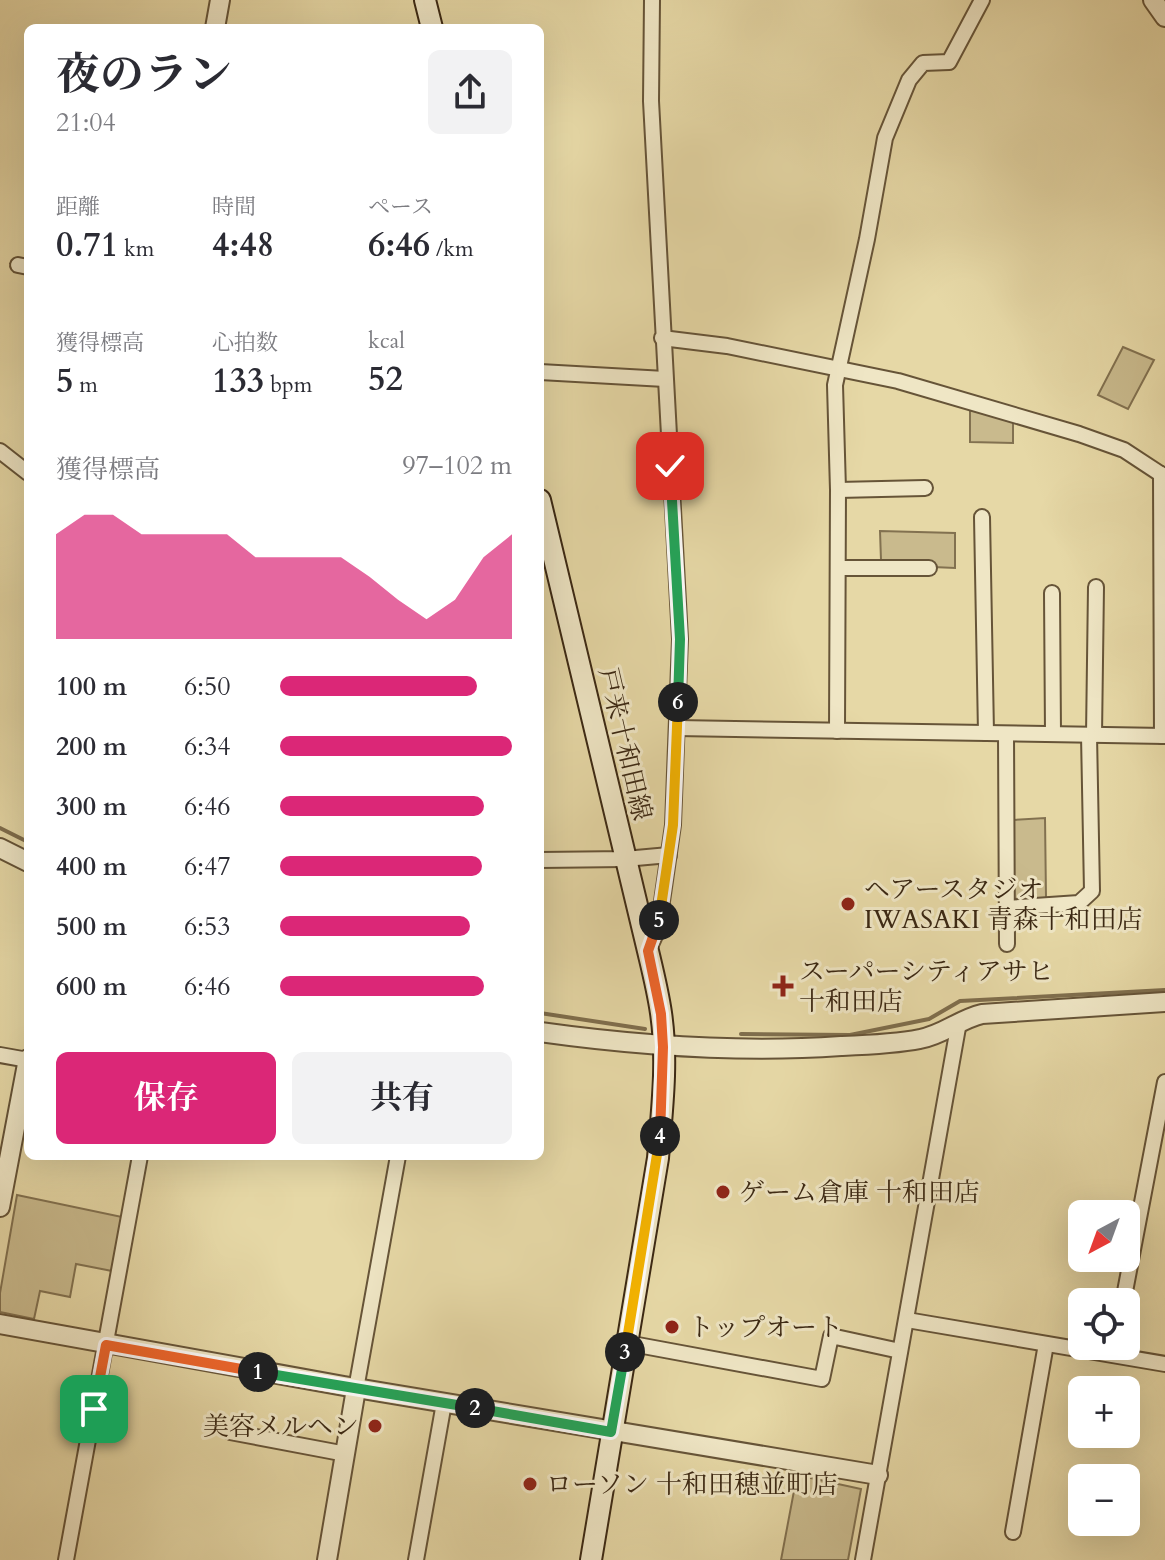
<!DOCTYPE html>
<html lang="ja">
<meta charset="utf-8">
<style>
body{margin:0;font-family:Cardo,"Noto Serif JP",serif;background:#f2f2f3;color:#2b2b33;height:100vh;display:flex;flex-direction:column;font-size:30px;white-space:nowrap}
*{box-sizing:border-box;margin:0}
p{font-size:26px;color:#7c7c81}
.icon{flex:none;width:44px;height:44px;fill:none;stroke:currentColor;stroke-width:2;stroke-linecap:round;stroke-linejoin:round}
.map{position:relative;flex:1;overflow:hidden}
.details{position:absolute;left:24px;top:24px;width:520px;height:1136px;display:flex;flex-direction:column;background:#fff;border-radius:12px;box-shadow:0 8px 32px #0002}
.details>*{flex:none}
.needle{width:52px;rotate:221deg}
.fabs{position:absolute;left:1068px;top:1200px;display:grid;gap:16px}
.fabs a{display:grid;place-items:center;width:72px;height:72px;border-radius:12px;background:#fff;box-shadow:0 8px 32px #0002;font-size:40px}
.pin{position:absolute;display:grid;place-items:center;width:68px;height:68px;color:#fff;margin:-34px;border-radius:16px;box-shadow:0 4px 12px #0006}
.km{position:absolute;width:40px;height:40px;margin:-20px;border-radius:50%;background:#222;color:#fff;font-size:22px;line-height:40px;text-align:center}
.round{display:grid;place-items:center;flex:none;width:84px;height:84px;border-radius:12px;background:#f2f2f3}
.head{display:flex;align-items:center;justify-content:space-between;height:136px;padding:0 32px}
h1{font-size:44px;font-weight:700;line-height:60px}
.metrics{display:grid;grid-template-columns:repeat(3,1fr);gap:12px;height:136px;padding:8px 32px}
.metrics div{display:grid;align-content:center}
.metrics b{font-size:34px;font-weight:700}
.metrics small{font-size:22px;font-weight:400}
.metrics p{font-size:22px}
.chart{height:224px;padding:16px 32px}
.chart p{display:flex;justify-content:space-between}
.chart svg{width:100%;height:144px;margin-top:8px;fill:#db2777;opacity:.7}
.action{display:flex;gap:16px;margin-top:auto;padding:16px 32px}
.action a{flex:1;height:92px;border-radius:12px;background:#db2777;color:#fff;font-size:32px;font-weight:700;line-height:92px;text-align:center}
.action a+a{background:#f2f2f3;color:#2b2b33}
ul{padding:0 32px;list-style:none;font-size:26px}
li{display:grid;grid-template-columns:128px 96px 1fr;align-items:center;height:60px}
li i{height:20px;border-radius:10px;background:#db2777}
.map>svg:first-child{display:block}
.green{fill:#c9ba8d;stroke:#827150;stroke-width:2}
.lines{fill:none;stroke-linecap:round;stroke-linejoin:round}
.stream{stroke:#7f6e4d;stroke-width:4}
.minor-casing{stroke:#665438;stroke-width:18}
.tertiary-casing{stroke:#665438;stroke-width:22}
.secondary-casing{stroke:#3b2813;stroke-width:24}
.minor{stroke:#efe6c5;stroke-width:14}
.tertiary{stroke:#efe6c5;stroke-width:18}
.secondary{stroke:#efe6c5;stroke-width:20}
.split-1-casing{stroke:#fff;stroke-width:16}
.split-2-casing{stroke:#fff;stroke-width:16}
.split-3-casing{stroke:#fff;stroke-width:16}
.split-4-casing{stroke:#fff;stroke-width:16}
.split-5-casing{stroke:#fff;stroke-width:16}
.split-6-casing{stroke:#fff;stroke-width:16}
.split-7-casing{stroke:#fff;stroke-width:16}
.split-1{stroke:#f0652b;stroke-width:10}
.split-2{stroke:#22a559;stroke-width:10}
.split-3{stroke:#22a559;stroke-width:10}
.split-4{stroke:#f5b400;stroke-width:10}
.split-5{stroke:#f0652b;stroke-width:10}
.split-6{stroke:#f5b400;stroke-width:10}
.split-7{stroke:#22a559;stroke-width:10}
.poi-dot{fill:#8f2418;stroke:#efe6c5;stroke-width:3}
.labels{text-anchor:middle;dominant-baseline:central;stroke-width:6;stroke-linejoin:round;paint-order:stroke}
.street-label{font-size:26px;fill:#3b2813;stroke:#efe6c5}
.poi-label{font-size:26px;fill:#3b2813;stroke:#efe6c5;text-anchor:start}
</style>
<div class="map">
<svg width="1165" height="1560" viewBox="0 0 1165 1560">
<rect width="100%" height="100%" fill="#e6d8a6"/>
<filter id="stains"><feTurbulence type="fractalNoise" baseFrequency=".0025" numOctaves="4"/><feColorMatrix values="0 0 0 0 .2 0 0 0 0 .09 0 0 0 0 .02 0 0 0 .5 -.17"/></filter>
<radialGradient id="worn" r=".72"><stop offset=".6" stop-color="#630" stop-opacity="0"/><stop offset="1" stop-color="#630" stop-opacity=".3"/></radialGradient>
<g class="green">
<path d="M1123 347 1154 360 1128 409 1098 395Z"/>
<path d="M970 410 1013 420V443L970 442Z"/>
<path d="M880 531 955 533V568L933 567 932 562 881 560Z"/>
<path d="M1045 818 1046 898 1013 899 1012 820Z"/>
<path d="M17 1195 122 1217 112 1271 76 1264 70 1297 40 1291 34 1319 0 1312V1293Z"/>
<path d="M797 1475 861 1489 848 1560H781Z"/>
</g>
<g class="lines">
<g class="stream">
<path d="M0 828 28 842"/>
<path d="M540 1013 645 1029"/>
<path d="M741 1034 850 1035 929 1019 960 1001 1165 990"/>
</g>
<g class="minor-casing">
<g id="minor">
<path d="M18 265 28 267"/>
<path d="M662 338 727 346 898 381 1079 434 1124 450 1165 477"/>
<path d="M540 372 665 379"/>
<path d="M0 451 28 473"/>
<path d="M1161 474 1162 736"/>
<path d="M838 490 925 488"/>
<path d="M982 517 986 733"/>
<path d="M838 568H929"/>
<path d="M1052 593 1053 734"/>
<path d="M677 728 1165 736"/>
<path d="M837 731 838 490 835 385 867 239 885 138 909 80 923 63 949 62 982 0"/>
<path d="M1006 734 1007 944"/>
<path d="M1094 735 1096 587"/>
<path d="M540 860 625 859 669 855"/>
<path d="M1006 908 1079 903 1092 891 1089 735"/>
<path d="M648 951 658 929 673 825 680 639 651 101 652 0"/>
<path d="M0 1055 28 1060"/>
<path d="M1123 1302 1165 1082"/>
<path d="M907 1320 1165 1364"/>
<path d="M627 1343 822 1379 831 1336 900 1351"/>
<path d="M356 1389 398 1156"/>
<path d="M230 1432 346 1454"/>
<path d="M1013 1532 1046 1344"/>
<path d="M66 1560 140 1156"/>
<path d="M416 1560 444 1403"/>
<path d="M863 1560 959 1022"/>
</g>
</g>
<g class="tertiary-casing">
<g id="tertiary">
<path d="M1153 0 1165 17"/>
<path d="M215 28 220 0"/>
<path d="M0 848 28 862"/>
<path d="M540 1032C640 1046 739 1053 841 1046 867 1045 895 1044 920 1039 943 1035 960 1019 982 1014L1165 1002"/>
<path d="M0 1207 28 1059"/>
<path d="M0 1324 344 1386 878 1475"/>
<path d="M327 1560 356 1389"/>
</g>
</g>
<g class="secondary-casing">
<g id="secondary">
<path d="M425 0 432 28"/>
<path d="M540 500 648 951C653 972 658 992 661 1013 668 1061 662 1110 658 1158L591 1560"/>
</g>
</g>
<use href="#minor" class="minor"/>
<use href="#tertiary" class="tertiary"/>
<use href="#secondary" class="secondary"/>
</g>
<g class="lines">
<g class="split-1-casing">
<path id="split-1" d="M94 1409 106 1345 258 1372"/>
</g>
<g class="split-2-casing">
<path id="split-2" d="M258 1372 475 1408"/>
</g>
<g class="split-3-casing">
<path id="split-3" d="M475 1408 611 1432 625 1352"/>
</g>
<g class="split-4-casing">
<path id="split-4" d="M625 1352 660 1136"/>
</g>
<g class="split-5-casing">
<path id="split-5" d="M659 920 648 951 661 1014 663 1047 660 1136"/>
</g>
<g class="split-6-casing">
<path id="split-6" d="M659 920 673 825 678 702"/>
</g>
<g class="split-7-casing">
<path id="split-7" d="M670 466 680 639 678 702"/>
</g>
<use href="#split-1" class="split-1"/>
<use href="#split-2" class="split-2"/>
<use href="#split-3" class="split-3"/>
<use href="#split-4" class="split-4"/>
<use href="#split-5" class="split-5"/>
<use href="#split-6" class="split-6"/>
<use href="#split-7" class="split-7"/>
</g>
<g class="poi-dot">
<circle cx="848" cy="904" r="8"/>
<path d="M779 974h8v8h8v8h-8v8h-8v-8h-8v-8h8z"/>
<circle cx="723" cy="1192" r="8"/>
<circle cx="672" cy="1327" r="8"/>
<circle cx="375" cy="1426" r="8"/>
<circle cx="530" cy="1484" r="8"/>
</g>
<g class="labels">
<g class="street-label">
<text transform="translate(625 744) rotate(77)">戸来十和田線</text>
</g>
<g class="poi-label">
<text x="864" y="889">ヘアースタジオ<tspan x="864" dy="30">IWASAKI 青森十和田店</tspan></text>
<text x="799" y="971">スーパーシティアサヒ<tspan x="799" dy="30">十和田店</tspan></text>
<text x="739" y="1192">ゲーム倉庫 十和田店</text>
<text x="688" y="1327">トップオート</text>
<text x="359" y="1426" text-anchor="end">美容メルヘン</text>
<text x="546" y="1484">ローソン 十和田穂並町店</text>
</g>
</g>
<rect width="100%" height="100%" filter="url(#stains)"/>
<rect width="100%" height="100%" fill="url(#worn)"/>
</svg>
<div class="fabs">
<a><svg class="needle" viewBox="-14 -14 28 28"><path d="M0-13l5 13h-10z" fill="#e53935"/><path d="M0 13l5-13h-10z" fill="#7c7c81"/></svg></a>
<a><svg class="icon" aria-label="locate" viewBox="0 0 24 24"><circle cx="12" cy="12" r="6"/><path d="M12 2v4M12 18v4M2 12h4M18 12h4"/></svg></a>
<a>+</a>
<a>−</a>
</div>
<div class="pin" style="left:94px;top:1409px;background:#1e9e55"><svg class="icon" aria-label="arrive" viewBox="0 0 24 24"><path d="M6 21V4h12l-3 4 3 4H6"/></svg></div>
<div class="pin" style="left:670px;top:466px;background:#d93025"><svg class="icon" aria-label="check" viewBox="0 0 24 24"><path d="M5 12l5 5 9-10"/></svg></div>
<b class="km" style="left:258px;top:1372px">1</b>
<b class="km" style="left:475px;top:1408px">2</b>
<b class="km" style="left:625px;top:1352px">3</b>
<b class="km" style="left:660px;top:1136px">4</b>
<b class="km" style="left:659px;top:920px">5</b>
<b class="km" style="left:678px;top:702px">6</b>
<section class="details">
<div class="head"><div><h1>夜のラン</h1><p>21:04</p></div><a class="round"><svg class="icon" aria-label="share" viewBox="0 0 24 24"><path d="M12 15V3M7 8l5-5 5 5M5 13v7h14v-7"/></svg></a></div>
<div class="metrics">
<div><p>距離</p><b>0.71<small> km</small></b></div>
<div><p>時間</p><b>4:48</b></div>
<div><p>ペース</p><b>6:46<small> /km</small></b></div>
</div>
<div class="metrics">
<div><p>獲得標高</p><b>5<small> m</small></b></div>
<div><p>心拍数</p><b>133<small> bpm</small></b></div>
<div><p>kcal</p><b>52</b></div>
</div>
<div class="chart"><p><span>獲得標高</span>97–102 m</p>
<svg viewBox="0 0 160 44" preserveAspectRatio="none"><path d="M0 44V12L10 6L20 6L30 12L40 12L50 12L60 12L70 19L80 19L90 19L100 19L110 25L120 32L130 38L140 32L150 19L160 12V44z"/></svg>
</div>
<ul>
<li><b>100 m</b>6:50<i style="width:85%"></i></li>
<li><b>200 m</b>6:34<i style="width:100%"></i></li>
<li><b>300 m</b>6:46<i style="width:88%"></i></li>
<li><b>400 m</b>6:47<i style="width:87%"></i></li>
<li><b>500 m</b>6:53<i style="width:82%"></i></li>
<li><b>600 m</b>6:46<i style="width:88%"></i></li>
</ul>
<div class="action"><a>保存</a><a>共有</a></div>
</section>
</div>
